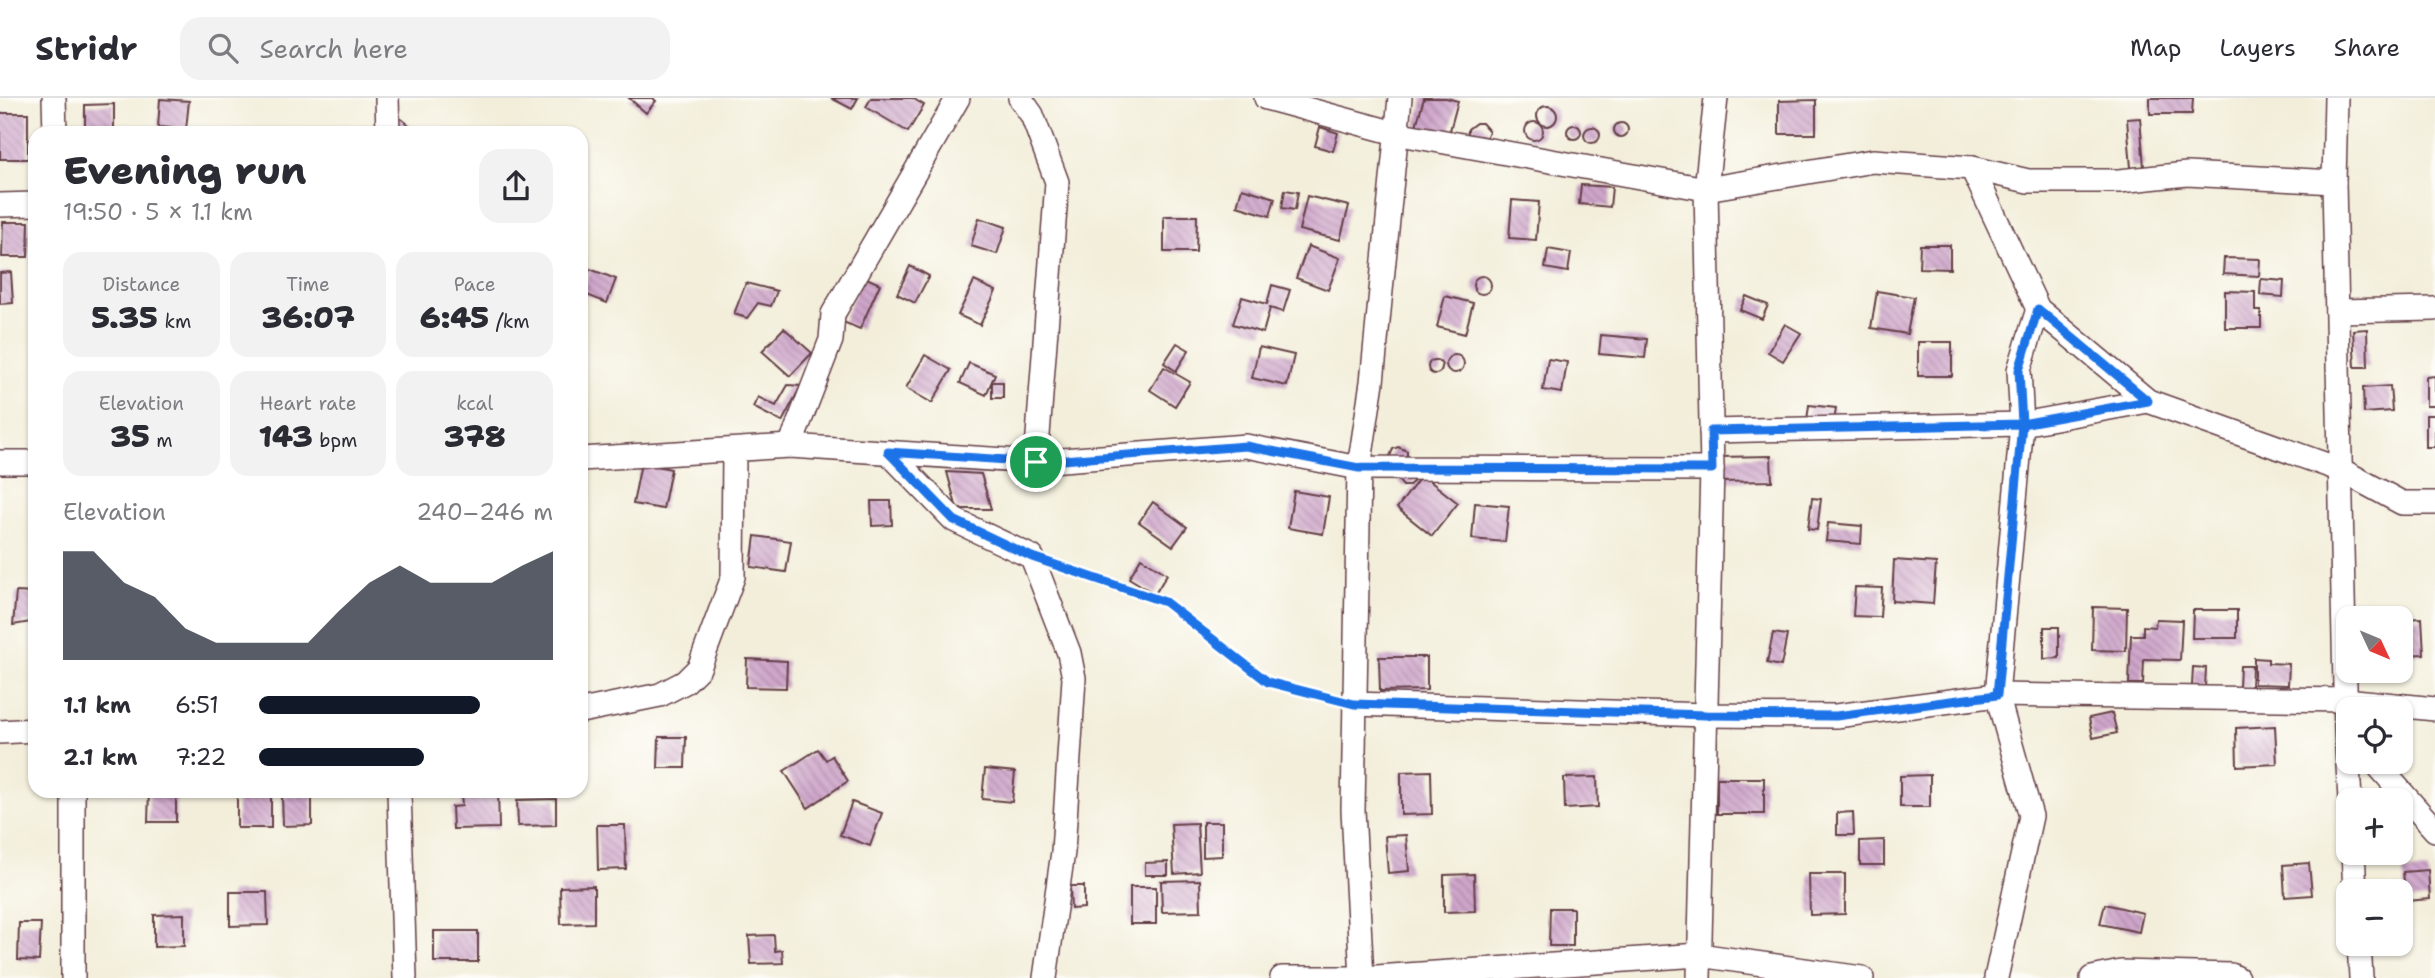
<!DOCTYPE html>
<meta charset="utf-8">
<style>
body{margin:0;font-family:"Shantell Sans",sans-serif;background:#f2f2f3;color:#2b2b33;height:100vh;display:flex;flex-direction:column;font-size:26px;white-space:nowrap}
*{box-sizing:border-box;margin:0}
p{font-size:23px;color:#7c7c81}
.icon{flex:none;width:38px;height:38px;fill:none;stroke:currentColor;stroke-width:2;stroke-linecap:round;stroke-linejoin:round}
.map{position:relative;flex:1;overflow:hidden}
.details{position:absolute;left:28px;top:28px;width:560px;height:672px;display:flex;flex-direction:column;background:#fff;border-radius:21px;box-shadow:0 2px 5px #0004}
.details>*{flex:none}
.needle{width:46px;rotate:134deg}
.fabs{position:absolute;left:2336px;top:508px;display:grid;gap:14px}
.fabs a{display:grid;place-items:center;width:77px;height:77px;border-radius:14px;background:#fff;box-shadow:0 2px 5px #0004;font-size:35px}
.pin{position:absolute;display:grid;place-items:center;width:60px;height:60px;color:#fff;margin:-30px;border:4px solid #fff;border-radius:50%;box-shadow:0 2px 7px #0007}
.round{display:grid;place-items:center;flex:none;width:74px;height:74px;border-radius:21px;background:#f2f2f3}
.head{display:flex;align-items:center;justify-content:space-between;height:119px;padding:0 35px}
h1{font-size:38px;font-weight:800;line-height:52px}
.metrics{display:grid;grid-template-columns:repeat(3,1fr);gap:10px;height:119px;padding:7px 35px}
.metrics div{display:grid;align-content:center;border-radius:18px;background:#f2f2f3;text-align:center}
.metrics b{font-size:30px;font-weight:800}
.metrics small{font-size:19px;font-weight:400}
.metrics p{font-size:19px}
.chart{height:196px;padding:14px 35px}
.chart p{display:flex;justify-content:space-between}
.chart svg{width:100%;height:126px;margin-top:7px;fill:#111827;opacity:.7}
ul{padding:0 35px;list-style:none;font-size:23px}
li{display:grid;grid-template-columns:112px 84px 1fr;align-items:center;height:52px}
li i{height:18px;border-radius:9px;background:#111827}
header{display:flex;align-items:center;gap:42px;box-sizing:border-box;height:98px;padding:0 35px;background:#fff;border-bottom:2px solid #e1e1e2}
header strong{font-size:33px}
nav{display:flex;gap:38px;margin-inline-start:auto;font-size:24px}
.search{width:490px;height:63px;background:#f2f2f3;display:flex;align-items:center;gap:18px;box-sizing:border-box;padding:0 24px;border-radius:21px;color:#7c7c81;font-size:26px}
.map>svg:first-child{display:block}
.building{fill:url(#building-back-hatch)}
.lines{fill:none;stroke-linecap:round;stroke-linejoin:round}
.minor-casing{stroke:#633e45;stroke-width:26}
.path{stroke:#633e45;stroke-width:3.5;stroke-dasharray:2 5;stroke-linecap:butt}
.minor{stroke:#fff;stroke-width:23}
.route-casing{stroke:#fff;stroke-width:14}
.route{stroke:#1a73e8;stroke-width:9}
</style>
<header>
<strong>Stridr</strong>
<div class="search"><svg class="icon" aria-label="search" viewBox="0 0 24 24"><circle cx="10" cy="10" r="6"/><path d="M15 15l6 6"/></svg>Search here</div>
<nav><a>Map</a><a>Layers</a><a>Share</a></nav>
</header>
<div class="map">
<svg width="2435" height="880" viewBox="0 0 2435 880">
<defs>
<pattern id="building-back-hatch" width="6" height="6" patternUnits="userSpaceOnUse" patternTransform="scale(1.75)"><rect width="6" height="6" fill="#cfa6cb"/><path d="M-1 5l2 2M0 0l6 6M5-1l2 2" fill="none" stroke="#aa87a5"/></pattern>
</defs>
<rect width="100%" height="100%" fill="#fdfcf7"/>
<filter id="ink" filterUnits="userSpaceOnUse"><feTurbulence type="fractalNoise" baseFrequency=".0143" numOctaves="2"/><feDisplacementMap in="SourceGraphic" scale="14" xChannelSelector="R" yChannelSelector="G"/><feConvolveMatrix kernelMatrix="1 2 1 2 8 2 1 2 1" color-interpolation-filters="sRGB"/></filter>
<filter id="wash" filterUnits="userSpaceOnUse"><feTurbulence type="fractalNoise" baseFrequency=".00686" numOctaves="4" result="noise"/><feDisplacementMap in="SourceGraphic" scale="28" xChannelSelector="R" yChannelSelector="G"/><feGaussianBlur stdDeviation="1.57" result="paint"/><feColorMatrix in="noise" values="0 0 0 0 0 0 0 0 0 0 0 0 0 0 0 0 0 1.4 0 .05"/><feComposite in="paint" operator="in"/></filter>
<g filter="url(#wash)">
<rect width="100%" height="100%" fill="#f3eeda"/>
<g id="blocks">
<g class="building">
<path d="M629 0H653L656 3 646 15Z"/>
<path d="M831 0H858L852 11Z"/>
<path d="M871 0H912L924 7 908 34 866 9Z"/>
<path d="M1424 0H1446L1458 3 1449 36 1416 28Z"/>
<path d="M2150 0H2193L2192 16H2150Z"/>
<path d="M160 1 189 3 186 31 158 29Z"/>
<path d="M1816 2V36H1779V3Z"/>
<path d="M114 6V33L85 34V7Z"/>
<circle cx="1547" cy="18" r="10"/>
<rect x="0" y="15" width="28" height="46"/>
<path d="M395 16 417 33 416 35H388Z"/>
<path d="M2140 20 2144 69 2131 70 2127 21Z"/>
<circle cx="1534" cy="33" r="9"/>
<circle cx="1621" cy="32" r="7"/>
<path d="M1476 25H1482L1489 33 1485 43 1468 37V31Z"/>
<circle cx="1574" cy="34" r="7"/>
<path d="M1320 29 1338 35 1333 53 1315 48Z"/>
<circle cx="1592" cy="37" r="8"/>
<path d="M1581 87 1612 89 1610 109 1579 106Z"/>
<path d="M1242 90 1275 100 1270 118 1237 108Z"/>
<path d="M1285 92 1298 94 1295 112 1282 110Z"/>
<path d="M1307 98 1349 108 1340 142 1299 132Z"/>
<path d="M1512 102 1539 104 1536 142 1509 140Z"/>
<path d="M1164 118H1197L1196 154H1164Z"/>
<path d="M979 120 1006 129 997 156 971 148Z"/>
<path d="M3 124H29L28 159H2Z"/>
<path d="M1920 147H1950V171L1919 170Z"/>
<path d="M1308 148 1340 160 1328 192 1296 180Z"/>
<path d="M1548 151 1571 155 1568 174 1545 170Z"/>
<path d="M2224 160 2260 161 2259 178 2223 176Z"/>
<path d="M910 168 929 178 915 205 897 196Z"/>
<path d="M590 171 616 181 607 205 582 195Z"/>
<path d="M11 174 13 205 0 206V175Z"/>
<path d="M862 178 880 186 860 231 843 224Z"/>
<circle cx="1482" cy="187" r="9"/>
<path d="M2261 181 2284 183 2283 199 2260 197Z"/>
<path d="M974 183 996 193 980 227 958 217Z"/>
<path d="M746 185 777 193 771 208 758 205 747 220 734 216Z"/>
<path d="M1272 187 1290 192 1283 214 1270 210 1263 235 1233 226 1242 199 1267 206Z"/>
<path d="M1877 193 1914 199 1907 236 1871 230Z"/>
<path d="M2225 193 2255 194V213H2261V230H2225Z"/>
<path d="M1445 198 1473 205 1465 236 1437 229Z"/>
<path d="M1746 198 1768 207 1762 221 1740 212Z"/>
<path d="M1785 226 1801 235 1783 263 1768 254Z"/>
<path d="M784 230 812 255 790 278 762 253Z"/>
<path d="M2367 231 2368 269H2355L2353 232Z"/>
<path d="M1601 237 1647 241 1645 260 1599 256Z"/>
<rect x="1918" y="244" width="34" height="34"/>
<path d="M1177 245 1189 252 1176 273 1164 265Z"/>
<path d="M1259 249 1294 257 1287 288 1252 280Z"/>
<path d="M925 257 951 272 932 305 906 290Z"/>
<circle cx="1455" cy="266" r="9"/>
<path d="M1548 261 1567 264 1562 295 1543 292Z"/>
<circle cx="1435" cy="269" r="7"/>
<path d="M969 265 995 276 986 297 960 285Z"/>
<path d="M1164 269 1190 284 1175 308 1150 292Z"/>
<path d="M2435 278V308H2426V279Z"/>
<rect x="992" y="284" width="11" height="16"/>
<path d="M788 287 801 288 782 324 753 309 758 299 776 308Z"/>
<path d="M2390 288 2392 313 2364 315 2363 290Z"/>
<path d="M1809 307 1836 310 1834 325 1807 322Z"/>
<rect x="2426" y="317" width="9" height="32"/>
<path d="M1398 349 1407 353V363L1389 360 1393 351Z"/>
<path d="M1771 358 1772 383 1719 384V359Z"/>
<path d="M641 365 671 371 663 411 633 406Z"/>
<path d="M947 374 981 376 991 411H957Z"/>
<path d="M1422 377 1458 405 1432 438 1397 410Z"/>
<path d="M1398 378H1414V383L1408 388H1403L1398 382Z"/>
<path d="M1294 393 1329 399 1323 436 1288 430Z"/>
<path d="M1812 400 1821 401 1817 432 1808 431Z"/>
<path d="M871 403H891L892 427 872 428Z"/>
<path d="M1153 404 1187 429 1173 448 1139 424Z"/>
<path d="M1475 405 1509 408 1505 444 1472 441Z"/>
<path d="M1828 425 1862 428 1861 446 1826 443Z"/>
<path d="M755 438 791 443 786 474 751 469Z"/>
<path d="M1141 460 1167 476 1155 496 1129 480Z"/>
<path d="M1894 462 1936 465 1933 506 1892 503Z"/>
<path d="M1855 489 1882 490 1880 519 1853 518Z"/>
<path d="M16 494 34 495 31 524 13 527Z"/>
<path d="M2093 509 2127 510 2126 553 2092 552Z"/>
<path d="M2193 512H2237V540H2192Z"/>
<path d="M2422 520 2424 556 2401 557V521Z"/>
<path d="M2156 521 2182 522 2180 562 2144 561 2143 586H2129L2131 537H2143V528L2155 529Z"/>
<path d="M2044 529H2059V560L2044 561Z"/>
<path d="M1773 535 1787 537 1781 568 1767 565Z"/>
<path d="M1379 559H1427V592L1380 593Z"/>
<path d="M2254 560 2268 561V565L2289 566 2288 587 2254 586Z"/>
<path d="M747 561 787 563 786 590 746 589Z"/>
<path d="M2240 568H2252L2251 589H2239Z"/>
<path d="M2193 569 2206 570 2205 589 2192 588Z"/>
<path d="M2112 615 2117 635 2093 640 2089 620Z"/>
<path d="M2275 628 2277 666 2237 668 2236 630Z"/>
<path d="M659 639H686L685 670H658Z"/>
<path d="M818 651 826 662 832 658 848 683 808 710 784 673Z"/>
<path d="M985 671 1015 674 1012 704 982 701Z"/>
<path d="M1431 673 1432 716 1401 717V674Z"/>
<path d="M1930 677V709H1900V678Z"/>
<path d="M1597 679 1598 709 1565 711 1564 680Z"/>
<rect x="1717" y="680" width="47" height="36"/>
<path d="M149 693H176V724H148Z"/>
<path d="M498 693 499 730 453 731 452 709 462 708 461 695Z"/>
<path d="M237 697 271 698V730H237Z"/>
<path d="M312 697V727L283 728 282 698Z"/>
<path d="M556 701V727L518 728 517 702Z"/>
<path d="M852 704 882 715 870 748 840 737Z"/>
<path d="M1853 714 1854 737H1837V715Z"/>
<path d="M1203 724H1222V758L1203 759Z"/>
<path d="M1197 725 1200 774 1174 776 1171 726Z"/>
<path d="M597 727H625L626 771 598 772Z"/>
<path d="M1406 737 1409 773 1388 775 1385 738Z"/>
<path d="M1884 742V767H1860V743Z"/>
<path d="M1168 764V777H1145V765Z"/>
<path d="M2309 765 2312 797 2285 799 2283 767Z"/>
<path d="M2428 772 2430 801 2406 803 2403 774Z"/>
<path d="M1474 776 1475 813 1444 814V777Z"/>
<path d="M1809 776H1845V816L1810 817Z"/>
<path d="M1200 782 1201 813 1162 814 1161 783Z"/>
<path d="M594 788V825L561 826 560 789Z"/>
<path d="M1070 788H1084V810L1071 811Z"/>
<rect x="1130" y="789" width="26" height="37"/>
<path d="M230 794H267L268 827 230 828Z"/>
<path d="M2105 806 2143 815 2139 834 2100 826Z"/>
<path d="M1550 810H1573V848H1549Z"/>
<path d="M184 816V848L154 849V817Z"/>
<path d="M19 825H41L39 863 18 862Z"/>
<rect x="434" y="833" width="44" height="31"/>
<path d="M774 837 775 853 782 852 783 865 751 866 749 838Z"/>
</g>
</g>
</g>
<g filter="url(#ink)">
<use href="#blocks" fill-opacity="0" stroke="#633e45" stroke-width="2"/>
<g class="lines">
<g class="minor-casing">
<g id="minor">
<path d="M54 0 55 35"/>
<path d="M387 0 388 35"/>
<path d="M1020 0 1032 17 1057 84 1036 364"/>
<path d="M1266 0 1395 35 1706 91 1873 63 1972 70 2028 83H2119L2187 76 2334 84"/>
<path d="M2336 0 2334 84 2346 633 2350 702"/>
<path d="M1972 70 2038 211 2148 303 2341 372 2402 405H2435"/>
<path d="M0 107 35 106"/>
<path d="M2337 213 2435 211"/>
<path d="M1711 333 2022 326 2148 303"/>
<path d="M790 348 831 242 833 216 958 0"/>
<path d="M888 354 954 422 1032 459 1069 555 1074 580 1063 754 1045 880"/>
<path d="M581 361 790 348 1036 364 1246 348 1359 370 1712 371"/>
<path d="M0 364H35"/>
<path d="M1354 606 1706 617 1836 618 1997 597 2345 602 2435 611"/>
<path d="M581 613 660 597 685 584 699 570 733 479 734 352"/>
<path d="M0 634 35 632"/>
<path d="M2374 663 2435 732"/>
<path d="M73 693V880"/>
<path d="M399 693 405 880"/>
<path d="M2353 754 2355 793"/>
<path d="M2359 845 2361 880"/>
<path d="M1282 880H1362L1699 857 1862 880"/>
<path d="M1362 880 1353 712 1359 370 1372 284 1400 0"/>
<path d="M1699 880 1712 371 1706 91 1716 0"/>
<path d="M1996 880 2031 718 1997 597 2022 326 2019 272 2038 211"/>
<path d="M2092 880 2121 874 2231 877 2237 880"/>
</g>
</g>
<path class="path" d="M1056 467 1165 504 1268 584 1335 601"/>
<use href="#minor" class="minor"/>
</g>
</g>
<g class="lines" filter="url(#ink)">
<g class="route-casing">
<path id="route" d="M1036 364 888 354 954 422 1032 459 1165 504 1268 584 1354 606 1706 617 1836 618 1997 597 2022 326 2019 272 2038 211 2148 303 2022 326 1711 333 1712 371 1359 370 1246 348 1036 364"/>
</g>
<use href="#route" class="route"/>
</g>
</svg>
<div class="fabs">
<a><svg class="needle" viewBox="-14 -14 28 28"><path d="M0-13l5 13h-10z" fill="#e53935"/><path d="M0 13l5-13h-10z" fill="#7c7c81"/></svg></a>
<a><svg class="icon" aria-label="locate" viewBox="0 0 24 24"><circle cx="12" cy="12" r="6"/><path d="M12 2v4M12 18v4M2 12h4M18 12h4"/></svg></a>
<a>+</a>
<a>−</a>
</div>
<div class="pin" style="left:1036px;top:364px;background:#1e9e55"><svg class="icon" aria-label="arrive" viewBox="0 0 24 24"><path d="M6 21V4h12l-3 4 3 4H6"/></svg></div>
<section class="details">
<div class="head"><div><h1>Evening run</h1><p>19:50 · 5 × 1.1 km</p></div><a class="round"><svg class="icon" aria-label="share" viewBox="0 0 24 24"><path d="M12 15V3M7 8l5-5 5 5M5 13v7h14v-7"/></svg></a></div>
<div class="metrics">
<div><p>Distance</p><b>5.35<small> km</small></b></div>
<div><p>Time</p><b>36:07</b></div>
<div><p>Pace</p><b>6:45<small> /km</small></b></div>
</div>
<div class="metrics">
<div><p>Elevation</p><b>35<small> m</small></b></div>
<div><p>Heart rate</p><b>143<small> bpm</small></b></div>
<div><p>kcal</p><b>378</b></div>
</div>
<div class="chart"><p><span>Elevation</span>240–246 m</p>
<svg viewBox="0 0 160 44" preserveAspectRatio="none"><path d="M0 44V6L10 6L20 17L30 22L40 33L50 38L60 38L70 38L80 38L90 27L100 17L110 11L120 17L130 17L140 17L150 11L160 6V44z"/></svg>
</div>
<ul>
<li><b>1.1 km</b>6:51<i style="width:75%"></i></li>
<li><b>2.1 km</b>7:22<i style="width:56%"></i></li>
</ul>
</section>
</div>
